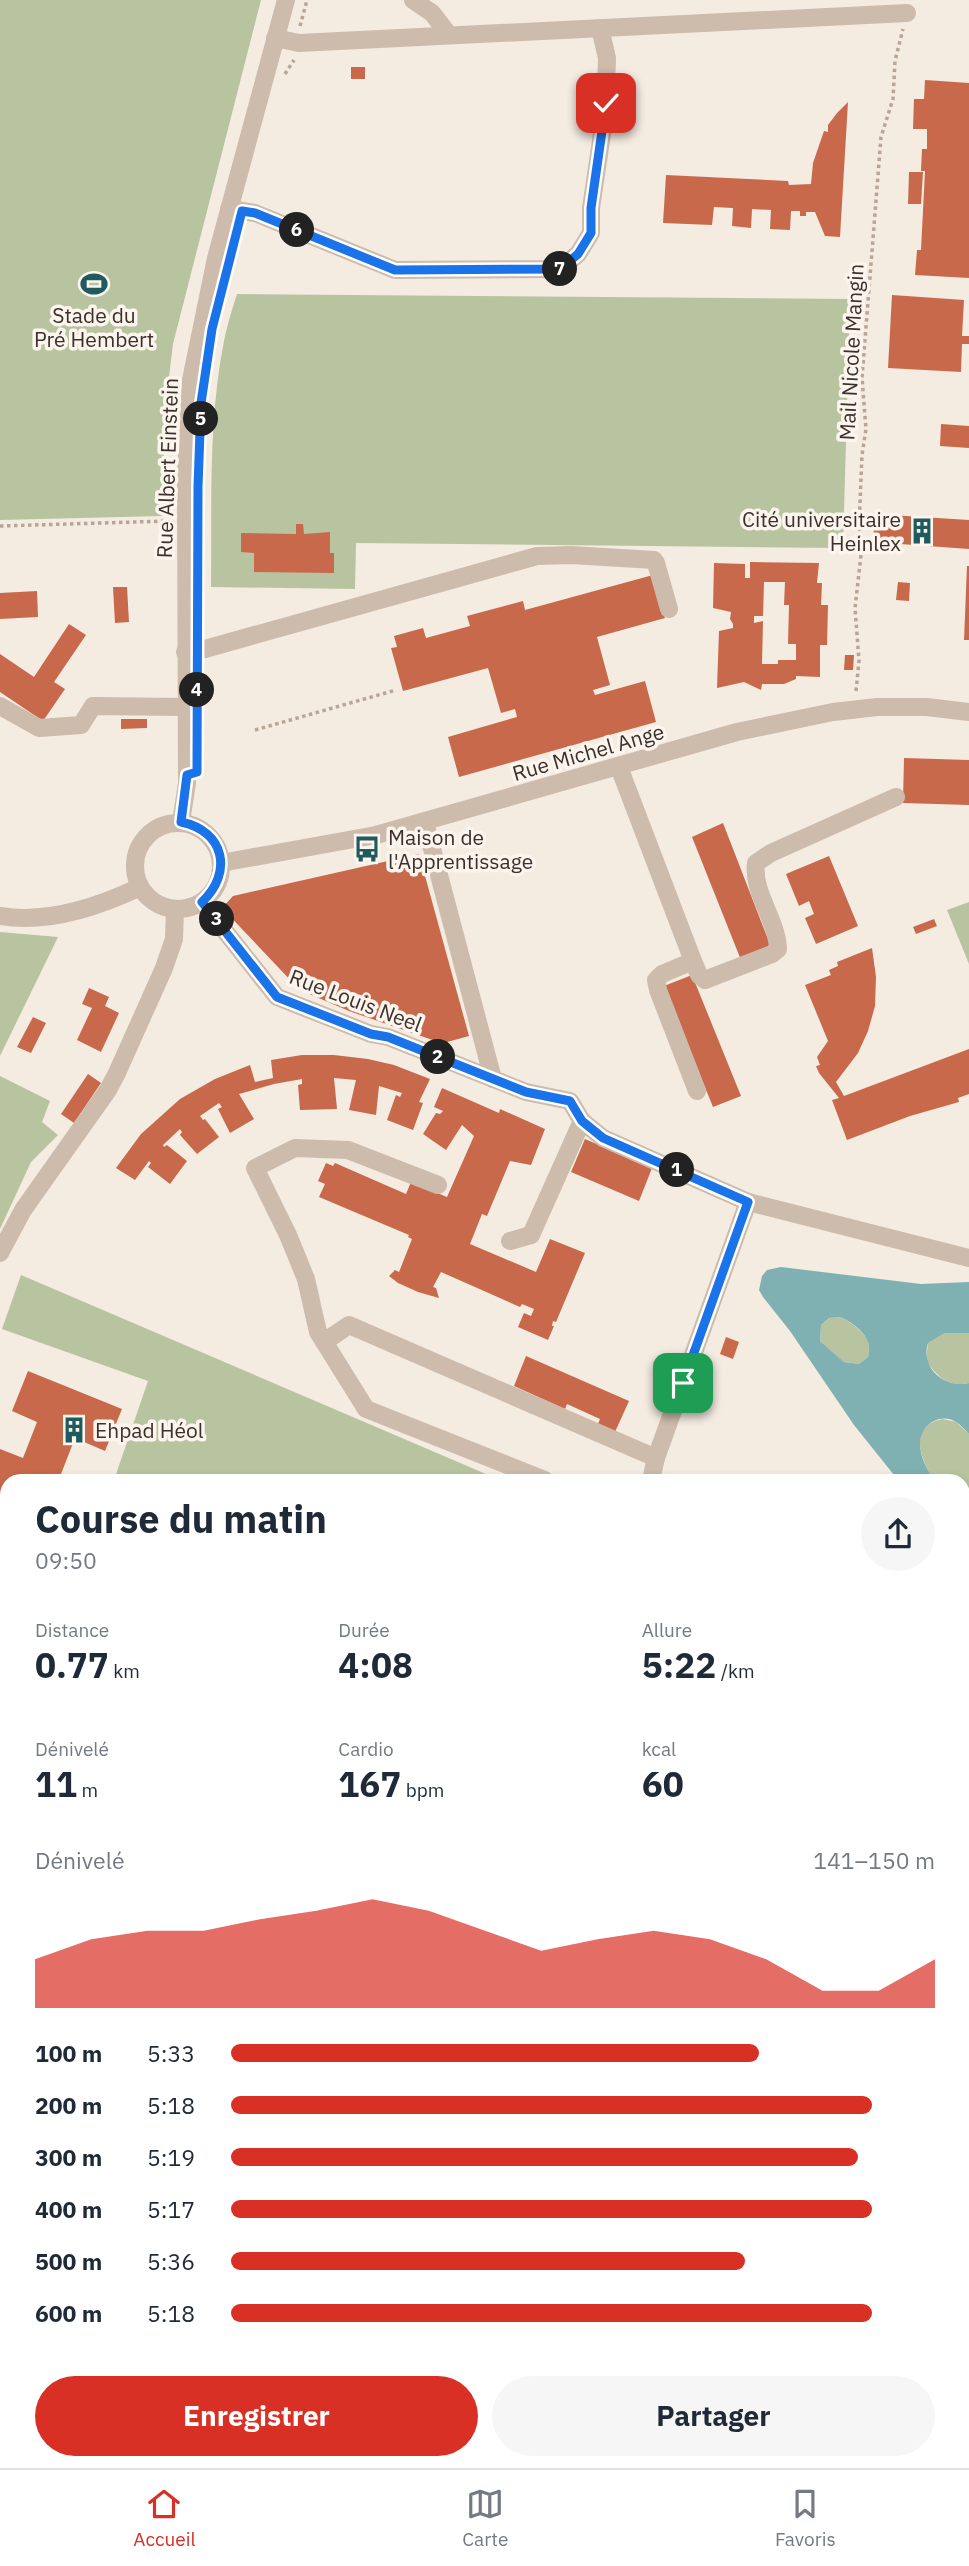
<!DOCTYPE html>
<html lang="fr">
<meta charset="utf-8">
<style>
body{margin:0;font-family:"IBM Plex Sans",sans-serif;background:#f6f6f7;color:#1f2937;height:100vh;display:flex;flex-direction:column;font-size:26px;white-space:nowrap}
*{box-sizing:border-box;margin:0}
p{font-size:23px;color:#747a83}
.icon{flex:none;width:38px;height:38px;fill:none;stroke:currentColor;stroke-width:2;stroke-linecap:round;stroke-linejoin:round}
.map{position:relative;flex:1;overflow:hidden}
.drawer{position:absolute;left:0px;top:1474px;width:970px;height:996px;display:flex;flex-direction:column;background:#fff;border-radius:21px 21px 0 0;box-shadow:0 4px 10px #0003}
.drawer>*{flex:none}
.pin{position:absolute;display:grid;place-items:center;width:60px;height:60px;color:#fff;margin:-30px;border-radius:14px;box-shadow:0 4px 10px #0006}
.km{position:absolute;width:35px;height:35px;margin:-18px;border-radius:50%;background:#222;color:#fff;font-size:19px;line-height:35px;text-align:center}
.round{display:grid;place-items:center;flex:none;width:74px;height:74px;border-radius:37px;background:#f6f6f7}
.head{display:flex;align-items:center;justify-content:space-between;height:119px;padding:0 35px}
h1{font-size:38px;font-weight:700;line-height:52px}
.figures{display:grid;grid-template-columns:repeat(3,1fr);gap:10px;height:119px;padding:7px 35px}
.figures div{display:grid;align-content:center}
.figures b{font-size:35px;font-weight:700}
.figures small{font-size:19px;font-weight:400}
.figures p{font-size:19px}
.chart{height:196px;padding:14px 35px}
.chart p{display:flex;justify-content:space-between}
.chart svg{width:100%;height:126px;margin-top:7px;fill:#d93025;opacity:.7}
.button{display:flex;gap:14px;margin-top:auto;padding:14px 35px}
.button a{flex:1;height:80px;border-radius:42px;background:#d93025;color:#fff;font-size:28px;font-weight:700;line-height:80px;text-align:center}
.button a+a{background:#f6f6f7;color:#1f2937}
ul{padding:0 35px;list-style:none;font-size:23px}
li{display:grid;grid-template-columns:112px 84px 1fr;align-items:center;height:52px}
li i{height:18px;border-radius:9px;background:#d93025}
.tab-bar{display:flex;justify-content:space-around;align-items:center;height:98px;border-top:2px solid #e0e1e3;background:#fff;font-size:19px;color:#747a83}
.tab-bar a{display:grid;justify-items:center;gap:4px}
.tab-bar .selected{color:#d93025}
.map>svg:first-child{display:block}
.green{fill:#b8c4a0}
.water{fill:#7fb0b2;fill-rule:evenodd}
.building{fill:#c8694b;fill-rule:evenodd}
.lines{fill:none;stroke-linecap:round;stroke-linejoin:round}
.path{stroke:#b9a596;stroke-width:3.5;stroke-dasharray:3.5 3.5;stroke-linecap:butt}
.minor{stroke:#cdbbac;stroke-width:18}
.route-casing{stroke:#fff;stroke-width:14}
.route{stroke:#1a73e8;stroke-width:9}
.labels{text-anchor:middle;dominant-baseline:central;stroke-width:7;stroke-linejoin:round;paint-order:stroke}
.poi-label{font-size:21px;fill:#3b302b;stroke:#fbf5ee;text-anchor:start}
.street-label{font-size:21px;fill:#3b302b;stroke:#fbf5ee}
</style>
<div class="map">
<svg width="969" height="2468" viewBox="0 0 969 2468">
<rect width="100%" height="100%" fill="#f4ebe1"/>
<g class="green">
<path d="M0 0H261L173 344 165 410 162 516 0 520Z"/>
<path d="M237 294 850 299 843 548 356 543 355 589 211 587C212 505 208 421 224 341 227 325 232 310 237 294Z"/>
<path d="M969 902V964L947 910Z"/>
<path d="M0 932 58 937 0 1056Z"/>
<path d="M0 1076 50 1101 42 1122 58 1135 31 1162 0 1229Z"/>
<path d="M21 1275 500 1480H114L148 1381 2 1329Z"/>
<path d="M840 1317C856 1325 874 1338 868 1357L859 1364 844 1362 820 1341 821 1325 829 1318Z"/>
<path d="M956 1331 969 1333V1383C949 1388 936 1376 926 1360L928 1343 945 1333Z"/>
<path d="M943 1419 956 1422 969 1434V1488L963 1490 962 1480H934C921 1459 907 1426 943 1419Z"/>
<path d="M0 1574 7 1575V2173L0 2170Z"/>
<path d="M963 2173 969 2190V2468H565V2462H962Z"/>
<path d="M7 2456V2462H187L189 2468H0V2457Z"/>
</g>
<path class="water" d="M781 1267 921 1284 969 1282V1333H945L928 1343C920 1368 945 1389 969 1383V1434C965 1430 961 1425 956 1422 940 1412 920 1425 920 1444 920 1457 927 1469 934 1480H898L854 1425 790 1331 763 1297 759 1290 762 1276 767 1270ZM840 1317C856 1324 874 1338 868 1357L859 1364 844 1362 820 1341 821 1325 829 1318Z"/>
<g class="building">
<rect x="351" y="67" width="14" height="12"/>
<path d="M925 80 969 83V278L915 275 917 250H921L925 171H921L922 149H927V129H913L914 99H924Z"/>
<path d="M848 102 840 237 825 236 815 212H806V216H800V211H791L790 230 770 229 771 210 752 209 751 228 732 226 733 208 714 207 712 225 663 223 666 175 788 181 789 185 811 184 813 163 824 131 828 132V125L837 113Z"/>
<path d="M909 172H923L921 204H908Z"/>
<path d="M892 295 964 300 962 336H969V344H962L961 372 888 368Z"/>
<path d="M941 424 969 426V448L940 446Z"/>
<path d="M875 514 969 520V549L873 542Z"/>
<path d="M296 524H303L304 534 330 532V553H334V573L254 572V553L241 552V533L296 534Z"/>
<path d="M750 562 819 563 817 583H822L821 605H828L827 645H820V677L796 676V679L784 684H762L761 690 744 682 717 688 719 631 733 628V624L730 619 731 612 713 608 714 563 745 564V578H750ZM764 582H785L784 605H789L788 644H796V660H778V664H762L763 621 754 623V616H763Z"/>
<path d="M967 566H969V640H964Z"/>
<path d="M653 575 665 618 597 637 610 685 593 690 595 695 645 681 656 722 459 777 448 737 517 717 515 709 501 713 488 668 403 691 391 648 397 647 394 636 423 628 426 638 470 626 467 616 523 601 525 610Z"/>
<path d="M898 582 910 583 909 601 896 600Z"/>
<path d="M113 587H127L129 622 115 623Z"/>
<path d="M37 591 38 617 0 619V593Z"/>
<path d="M69 624 86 635 54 682 65 689 43 721 0 692V654L34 677Z"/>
<path d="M845 655H854L853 670H844Z"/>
<path d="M121 719H147V728L121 729Z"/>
<path d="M904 758 969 760V805L903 803Z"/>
<path d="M723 823 771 947 741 960 692 837Z"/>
<path d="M419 854 469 1036 447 1042V1045L349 1011 307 993 295 985 222 908 233 896Z"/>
<path d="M829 856 858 926 816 944 805 918 814 914 809 901 799 906 786 874Z"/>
<path d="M934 919 937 926 916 934 913 927Z"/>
<path d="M872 948 876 977 875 1006 868 1031 858 1053 836 1082 844 1096 969 1049V1094L958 1098 959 1102 910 1116 847 1140 832 1100 839 1098 819 1073 816 1066 820 1065 817 1057 828 1041 805 985 831 975 829 970 838 966 837 962Z"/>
<path d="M692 975 741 1096 713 1107 664 986Z"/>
<path d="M89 988 109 997 105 1006 119 1013 101 1052 77 1040 92 1008 82 1004Z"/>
<path d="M33 1017 46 1023 31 1053 17 1047Z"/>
<path d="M302 1055H334L368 1059 394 1065 430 1079 419 1102 423 1103 413 1130 387 1120 396 1095 400 1097 402 1093 379 1086 376 1115 349 1110 356 1080 334 1078 337 1109 300 1110 298 1085 302 1084V1079L274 1084 239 1094 254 1119 230 1133 218 1109 222 1107 219 1103 200 1116 203 1120 205 1119 219 1137 197 1154 180 1135 182 1132 180 1129 163 1145 164 1147 167 1145 187 1161 170 1184 148 1167 151 1163 149 1161 135 1180 116 1168 141 1134 180 1099 215 1079 250 1065 255 1082 273 1078 271 1060Z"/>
<path d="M88 1074 101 1083 74 1123 61 1114Z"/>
<path d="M442 1088 499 1113 500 1109 545 1129 531 1165 510 1161 487 1216 482 1214 470 1244 536 1272 550 1239 585 1253 556 1322 553 1321 552 1326H554L548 1340 518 1327 524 1313 531 1316 534 1309 522 1304 520 1307 441 1272 433 1287 436 1288 439 1298 418 1292 398 1283 389 1276 395 1270 399 1272 401 1267 412 1239 408 1237 409 1235 319 1197 325 1184 318 1181 326 1163 333 1166 335 1163 406 1194 411 1182 447 1197 474 1136 462 1125 446 1150 423 1134 436 1113 440 1114 443 1111 434 1107Z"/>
<path d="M585 1139 652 1168 639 1201 571 1172Z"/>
<path d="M726 1337 739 1342 733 1359 720 1354Z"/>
<path d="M526 1356 629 1401 615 1432 598 1424 600 1419 567 1404 565 1409 514 1386Z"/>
<path d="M28 1371 122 1409 105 1451 75 1438 61 1474 77 1480H7V1498L0 1496V1449L23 1458 37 1422 12 1411Z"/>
<path d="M0 2346H7V2387L2 2388Z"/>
</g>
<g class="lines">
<g class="path">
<path d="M300 26 307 0"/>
<path d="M285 74 294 60"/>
<path d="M0 526 168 521"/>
<path d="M856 691 859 661 855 608 862 546 859 527 862 455 866 429 862 378 881 137 893 99 895 61 903 29"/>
<path d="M255 730 396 690"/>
<path d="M962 1922 969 1921"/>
<path d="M581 2468 582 2462"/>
</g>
<g class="minor">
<path d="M413 0 432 13 449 35"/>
<path d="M275 38 299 43 907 13"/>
<path d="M229 209 255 213 395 270 560 269 578 254 591 233V208L605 114 607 58 600 28"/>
<path d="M185 652 205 649 537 556 571 555 654 560 656 563 669 609"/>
<path d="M0 706 39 728 81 725 93 706 185 707"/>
<path d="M619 767 693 961 662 974 656 980 658 990 697 1091"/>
<path d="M181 822 187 783 186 473 191 380 216 258 286 0"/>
<path d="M425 822 493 1079"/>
<circle cx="178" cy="866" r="43"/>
<path d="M221 863 376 835 737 732 833 712 877 707H927L969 712"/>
<path d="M202 902 277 997 371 1034 388 1037 526 1092 570 1101 582 1121 603 1138 748 1202 656 1458 651 1480"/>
<path d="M0 916C48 924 98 907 140 887"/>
<path d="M693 961 699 975 705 980 772 954 778 949C777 919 752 893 756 863L771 853 896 797"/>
<path d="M438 1185 348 1150 295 1148 255 1168 288 1235 306 1279 318 1332 366 1409 545 1480"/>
<path d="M748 1202 969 1258"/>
<path d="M510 1241 531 1235 582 1121"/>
<path d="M0 1253 23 1210 108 1090 117 1073 164 968 174 939 175 909"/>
<path d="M324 1342 349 1325 656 1458"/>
<path d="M962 1562 969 1557"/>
<path d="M962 1575 969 1600"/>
<path d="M962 1644 968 1640 969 1631"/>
<path d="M962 1687 969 1689"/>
<path d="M962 1867 969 1871"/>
<path d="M0 2186 7 2189"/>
<path d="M962 2388 969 2384"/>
<path d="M399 2462 410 2468"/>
<path d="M802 2468 816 2462"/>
</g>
</g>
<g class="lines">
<g class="route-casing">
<path id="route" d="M606 103 591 208V233L578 254 560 269 395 270 255 213 242 211 212 329 201 403 198 487 197 772 187 775 181 822C225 831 233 873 202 902L277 997 371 1034 388 1037 526 1092 570 1101 582 1121 603 1138 748 1202 683 1383"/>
</g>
<use href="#route" class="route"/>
</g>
<defs>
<g id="stadium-bare" transform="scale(2.1)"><path d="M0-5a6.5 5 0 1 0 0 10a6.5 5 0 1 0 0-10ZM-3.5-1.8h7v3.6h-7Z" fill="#1f5a5e" stroke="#fbf5ee" stroke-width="2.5" paint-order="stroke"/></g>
<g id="building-bare" transform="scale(2.1)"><path d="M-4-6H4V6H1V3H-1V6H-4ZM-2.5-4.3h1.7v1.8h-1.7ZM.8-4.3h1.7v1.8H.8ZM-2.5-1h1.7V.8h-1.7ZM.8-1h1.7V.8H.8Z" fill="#1f5a5e" stroke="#fbf5ee" stroke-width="2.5" paint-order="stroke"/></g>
<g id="bus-bare" transform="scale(2.1)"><path d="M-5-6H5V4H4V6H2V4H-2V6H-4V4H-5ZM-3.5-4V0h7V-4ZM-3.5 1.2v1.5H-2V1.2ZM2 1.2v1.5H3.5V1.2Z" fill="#1f5a5e" stroke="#fbf5ee" stroke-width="2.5" paint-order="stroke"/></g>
</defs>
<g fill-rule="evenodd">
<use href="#stadium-bare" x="94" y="284"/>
<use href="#building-bare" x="922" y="531"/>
<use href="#bus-bare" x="367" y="849"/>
<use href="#building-bare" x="74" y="1430"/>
</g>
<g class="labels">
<g class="poi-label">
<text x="94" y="315" text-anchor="middle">Stade du<tspan x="94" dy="24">Pré Hembert</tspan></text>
<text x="901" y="519" text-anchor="end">Cité universitaire<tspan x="901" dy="24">Heinlex</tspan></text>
<text x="388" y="837">Maison de<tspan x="388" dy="24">l'Apprentissage</tspan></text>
<text x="95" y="1430">Ehpad Héol</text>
</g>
<g class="street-label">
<text transform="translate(851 352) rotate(-87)">Mail Nicole Mangin</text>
<text transform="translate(167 468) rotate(-88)">Rue Albert Einstein</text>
<text transform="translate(588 752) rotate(-16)">Rue Michel Ange</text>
<text transform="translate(356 1000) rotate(21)">Rue Louis Neel</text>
</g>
</g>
</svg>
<div class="pin" style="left:683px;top:1383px;background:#1e9e55"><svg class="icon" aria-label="arrive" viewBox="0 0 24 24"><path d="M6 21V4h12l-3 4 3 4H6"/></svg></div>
<div class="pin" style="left:606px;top:103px;background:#d93025"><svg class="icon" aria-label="check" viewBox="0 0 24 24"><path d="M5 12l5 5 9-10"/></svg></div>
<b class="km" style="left:677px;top:1170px">1</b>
<b class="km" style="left:438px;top:1057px">2</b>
<b class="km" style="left:217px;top:919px">3</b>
<b class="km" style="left:197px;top:690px">4</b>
<b class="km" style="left:201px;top:419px">5</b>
<b class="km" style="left:297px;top:230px">6</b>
<b class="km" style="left:560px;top:269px">7</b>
<section class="drawer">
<div class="head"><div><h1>Course du matin</h1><p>09:50</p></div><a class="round"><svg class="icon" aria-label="share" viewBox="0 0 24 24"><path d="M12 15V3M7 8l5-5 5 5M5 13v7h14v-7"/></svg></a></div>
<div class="figures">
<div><p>Distance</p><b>0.77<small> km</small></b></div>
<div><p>Durée</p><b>4:08</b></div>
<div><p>Allure</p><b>5:22<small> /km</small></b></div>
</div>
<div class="figures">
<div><p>Dénivelé</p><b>11<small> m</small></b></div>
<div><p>Cardio</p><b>167<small> bpm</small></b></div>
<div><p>kcal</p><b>60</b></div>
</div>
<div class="chart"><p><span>Dénivelé</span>141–150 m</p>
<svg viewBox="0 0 160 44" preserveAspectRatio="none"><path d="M0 44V27L10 20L20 17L30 17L40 13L50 10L60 6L70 10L80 17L90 24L100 20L110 17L120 20L130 27L140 38L150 38L160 27V44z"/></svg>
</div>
<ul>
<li><b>100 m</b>5:33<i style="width:75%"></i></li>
<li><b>200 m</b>5:18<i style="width:91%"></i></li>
<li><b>300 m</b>5:19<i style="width:89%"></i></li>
<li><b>400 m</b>5:17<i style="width:91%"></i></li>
<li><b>500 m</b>5:36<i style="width:73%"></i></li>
<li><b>600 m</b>5:18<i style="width:91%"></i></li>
</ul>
<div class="button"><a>Enregistrer</a><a>Partager</a></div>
</section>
</div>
<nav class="tab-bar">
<a class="selected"><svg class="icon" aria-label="home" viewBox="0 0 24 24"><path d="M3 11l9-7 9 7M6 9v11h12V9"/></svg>Accueil</a>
<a><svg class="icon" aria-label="map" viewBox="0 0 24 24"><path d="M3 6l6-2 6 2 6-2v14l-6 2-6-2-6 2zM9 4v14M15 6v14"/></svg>Carte</a>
<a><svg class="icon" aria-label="saved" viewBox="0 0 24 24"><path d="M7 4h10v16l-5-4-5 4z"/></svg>Favoris</a>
</nav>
